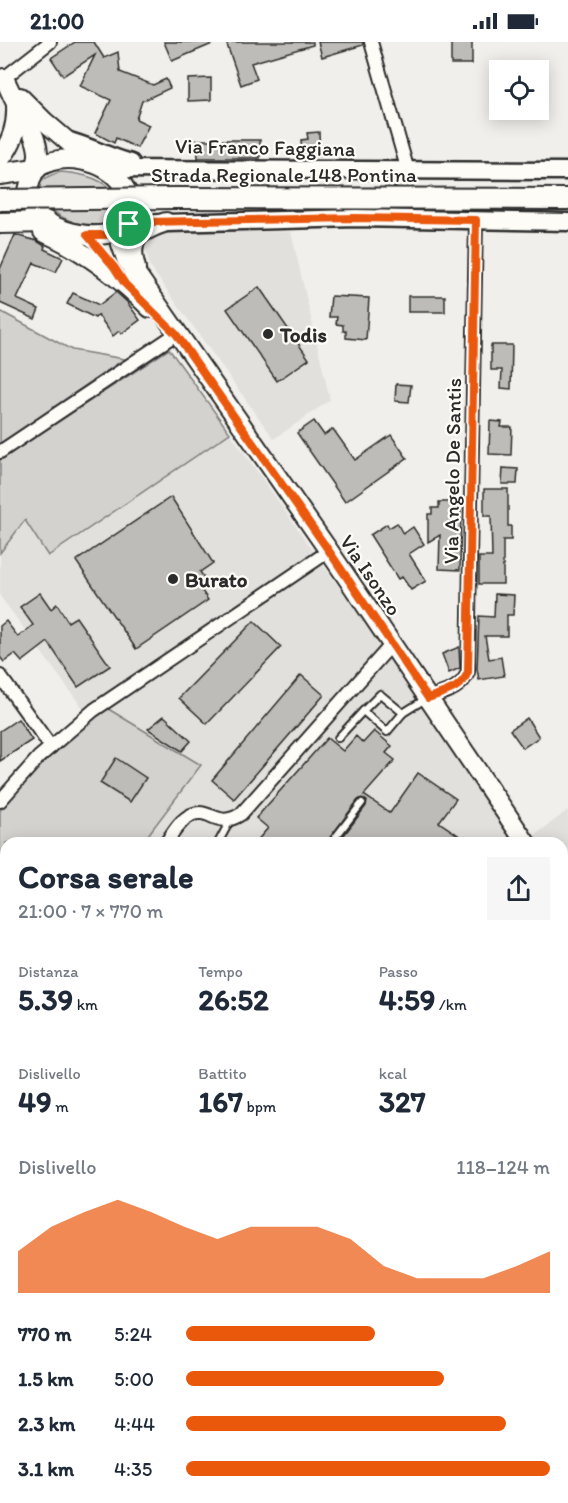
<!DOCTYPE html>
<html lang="it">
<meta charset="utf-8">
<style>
body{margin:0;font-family:Itim,sans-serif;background:#f6f6f7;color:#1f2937;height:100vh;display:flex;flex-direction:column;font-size:22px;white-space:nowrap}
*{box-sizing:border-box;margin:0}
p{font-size:20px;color:#747a83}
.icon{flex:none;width:33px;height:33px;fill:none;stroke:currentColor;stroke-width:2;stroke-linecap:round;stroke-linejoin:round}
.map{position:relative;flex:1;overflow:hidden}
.drawer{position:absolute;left:0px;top:795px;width:568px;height:666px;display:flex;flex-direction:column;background:#fff;border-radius:18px 18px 0 0;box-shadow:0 3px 15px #0003}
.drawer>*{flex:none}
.fabs{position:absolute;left:489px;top:18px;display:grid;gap:12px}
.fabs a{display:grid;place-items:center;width:60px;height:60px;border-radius:0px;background:#fff;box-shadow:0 3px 15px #0003;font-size:30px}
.pin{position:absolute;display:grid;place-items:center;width:51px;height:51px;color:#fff;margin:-26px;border:3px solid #fff;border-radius:50%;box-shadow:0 2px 6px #0007}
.round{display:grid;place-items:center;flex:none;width:63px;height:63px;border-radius:0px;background:#f6f6f7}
.head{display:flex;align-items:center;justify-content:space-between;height:102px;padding:0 18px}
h1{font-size:33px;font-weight:700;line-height:45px}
.figures{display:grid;grid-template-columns:repeat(3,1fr);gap:9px;height:102px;padding:6px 18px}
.figures div{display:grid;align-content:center}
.figures b{font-size:30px;font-weight:700}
.figures small{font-size:16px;font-weight:400}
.figures p{font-size:16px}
.chart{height:168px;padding:12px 18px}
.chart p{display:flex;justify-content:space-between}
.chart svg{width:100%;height:108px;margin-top:6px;fill:#ea580c;opacity:.7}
ul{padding:0 18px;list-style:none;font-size:20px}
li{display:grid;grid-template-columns:96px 72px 1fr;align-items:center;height:45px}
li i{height:15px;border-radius:8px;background:#ea580c}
.status{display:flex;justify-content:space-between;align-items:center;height:42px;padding:0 30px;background:#fff;direction:ltr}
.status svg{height:16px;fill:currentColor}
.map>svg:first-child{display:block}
.built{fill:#e1e0dc}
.green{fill:#d3d2cf;stroke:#7f7e7d;stroke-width:1.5}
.building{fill:#bdbcb8;stroke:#2b2b2b;stroke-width:1.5}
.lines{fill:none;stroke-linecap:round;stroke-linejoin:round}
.service-casing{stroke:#2b2b2b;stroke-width:10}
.minor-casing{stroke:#2b2b2b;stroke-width:16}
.tertiary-casing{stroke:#2b2b2b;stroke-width:21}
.secondary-casing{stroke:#2b2b2b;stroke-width:22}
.primary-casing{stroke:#2b2b2b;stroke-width:24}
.service{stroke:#fdfcf7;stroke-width:6}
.minor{stroke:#fdfcf7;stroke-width:12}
.tertiary{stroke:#fdfcf7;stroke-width:16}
.secondary{stroke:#fdfcf7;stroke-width:18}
.primary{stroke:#fdfcf7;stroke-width:20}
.primary-bridge-casing{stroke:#2b2b2b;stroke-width:24;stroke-linecap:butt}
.primary-bridge{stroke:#fdfcf7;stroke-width:20}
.route-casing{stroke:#fff;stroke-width:12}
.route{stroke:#ea580c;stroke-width:8}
.poi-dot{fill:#2b2b2b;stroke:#fdfcf7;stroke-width:2}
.labels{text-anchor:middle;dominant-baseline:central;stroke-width:4.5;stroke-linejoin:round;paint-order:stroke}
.street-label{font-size:21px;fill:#2b2b2b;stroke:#fdfcf7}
.poi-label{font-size:21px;font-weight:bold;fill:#2b2b2b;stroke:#fdfcf7;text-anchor:start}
</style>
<div class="status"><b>21:00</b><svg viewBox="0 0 49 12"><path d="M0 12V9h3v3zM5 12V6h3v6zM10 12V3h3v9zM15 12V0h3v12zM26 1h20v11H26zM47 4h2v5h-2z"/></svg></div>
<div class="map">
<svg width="568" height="1461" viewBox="0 0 568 1461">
<rect width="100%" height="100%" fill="#f0efeb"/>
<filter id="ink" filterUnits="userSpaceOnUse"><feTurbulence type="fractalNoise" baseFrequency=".0167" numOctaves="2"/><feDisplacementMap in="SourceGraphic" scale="12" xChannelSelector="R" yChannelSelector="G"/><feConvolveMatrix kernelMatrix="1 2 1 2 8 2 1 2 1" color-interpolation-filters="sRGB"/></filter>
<g filter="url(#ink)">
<g class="built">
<path d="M186 188 291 190 330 358 274 397 149 223 146 206 154 194Z"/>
<path d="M230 391 520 801H142L201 723 90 676 0 554V511L25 478 49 514Z"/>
<path d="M568 768V955L563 959 562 801H525Z"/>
<path d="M0 925 6 929V981L0 989Z"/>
</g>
<g class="green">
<path d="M61 130C75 131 89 133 101 140 123 152 128 182 98 184 63 187 7 143 61 130Z"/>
<path d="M0 269 72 308 124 317 0 402Z"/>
<path d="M169 307 230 391 48 514 25 478 0 511V418Z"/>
<path d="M105 665 201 723 142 801H6V929L0 925V769L20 743 90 676Z"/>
</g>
<g class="building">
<path d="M75 0H94L104 16 118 10 120 30 153 43 166 37 170 46 142 59 136 77 149 83 137 106 116 96 114 101 95 91 111 58 80 44 95 13 63 34 51 16Z"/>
<path d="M164 0H217L172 19Z"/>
<path d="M226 0H313V3L251 21 257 37 241 43Z"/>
<path d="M318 0H363V3L322 15Z"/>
<rect x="451" y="0" width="21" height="22"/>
<path d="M211 36V58L188 59V37Z"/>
<path d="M319 90 320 114 302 115 301 98 308 97 307 91Z"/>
<path d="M197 98H260V116H198Z"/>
<path d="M15 193 37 199 45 204 44 207 63 216 56 230 34 221 17 257 39 267 35 277 0 261V227Z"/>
<path d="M259 245 309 317 277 339 227 267Z"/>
<path d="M116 250 127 260 140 278 121 292 119 289 113 294 98 273 95 276 67 262 73 251 99 263Z"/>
<path d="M331 254 369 256 366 298 346 296V289H343V283L336 282 337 275H329Z"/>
<rect x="408" y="254" width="37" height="16"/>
<path d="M491 303H512L511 347 501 346 502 328H491Z"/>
<path d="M396 342 411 343 409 360 395 359Z"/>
<path d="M314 379 324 393 333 387 355 418 391 393 407 416 345 460 297 391Z"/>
<path d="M490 379 502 380 501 385H512L511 413 489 412Z"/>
<path d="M503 426 518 427 517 442H502Z"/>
<path d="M484 447H508V484H511V498H503V542H479V515H492L491 474H484Z"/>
<path d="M171 455 213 521 200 530 208 541 200 546 208 558 136 607 76 519Z"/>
<path d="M439 460H461L460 528 439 527 440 493 428 500V472H432V466H439Z"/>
<path d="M397 481 403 492 413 485 424 502 409 512 426 539 411 548 402 535 398 537 370 493 387 482 389 486Z"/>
<path d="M40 551 51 567 57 562 68 580 76 575 110 624 78 645 48 600 22 620 15 612 4 620 0 615V584L6 579 18 595 33 583 20 565Z"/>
<path d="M495 552 514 553 513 573H507V594H485L489 617 501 615 504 634 479 638 477 627 479 574 494 575Z"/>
<path d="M254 579 281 605 207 682 179 656Z"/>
<path d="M459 605 460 626 449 631 442 612Z"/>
<path d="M301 633 324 653 234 757 212 738Z"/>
<path d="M164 674 191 699 182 709 148 687Z"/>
<path d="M527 676 539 695 523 706 510 688Z"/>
<path d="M18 677 32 698 0 719V689Z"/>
<path d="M374 689 392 704 386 711 395 718 364 753 390 771 418 731 456 757 439 780 470 801H338L366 764 367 759 362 756 358 758 326 801H255L268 786 256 776 327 696 343 709 356 694 363 701Z"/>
<path d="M116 716 146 736 130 760 100 741Z"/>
</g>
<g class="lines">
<g class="service-casing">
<g id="service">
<path d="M363 669 380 652 403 671"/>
<path d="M338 696 363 669 387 690 403 671 427 656"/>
<path d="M218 801 231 777"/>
<path d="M331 801 362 761"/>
<path d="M0 935 6 939"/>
</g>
</g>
<g class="minor-casing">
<g id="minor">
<path d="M371 0 408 129"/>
<path d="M4 36 50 0"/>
<path d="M0 410 176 292"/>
<path d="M0 634 51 705"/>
<path d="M428 656C444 650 461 648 468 630L476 178"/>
<path d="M0 759 39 715 94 668 329 509"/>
<path d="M166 801C173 791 180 778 191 773 209 764 217 788 241 772L391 603"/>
<path d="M0 1017 6 1009"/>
<path d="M562 1190 568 1205"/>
</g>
</g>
<g class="tertiary-casing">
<g id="tertiary">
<path d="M66 98C88 104 109 115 131 121"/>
<path d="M107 127 568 129"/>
<path d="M129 182 356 176 568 180"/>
</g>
</g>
<g class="secondary-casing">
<g id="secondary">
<path d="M4 36C9 46 13 56 18 65 26 79 37 94 38 111 39 130 19 147 33 167 60 206 167 204 122 142 104 117 61 109 36 127"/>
<path d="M20 55 44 79 93 121"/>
<path d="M122 188 120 199 126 217 329 509 526 801"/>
<path d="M43 190C84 208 118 234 150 266"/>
<path d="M136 226C127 196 140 189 166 180"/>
<path d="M562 855 568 863"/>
</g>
</g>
<g class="primary-casing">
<g id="primary">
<path d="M0 116C13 100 18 84 17 64"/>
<path d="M0 132 36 127"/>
<path d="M174 156 568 157"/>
<path d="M0 181 47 180"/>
</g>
</g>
<use href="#service" class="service"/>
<use href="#minor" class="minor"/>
<use href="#tertiary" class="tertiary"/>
<use href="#secondary" class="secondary"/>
<use href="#primary" class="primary"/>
<g class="primary-bridge-casing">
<path id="primary-bridge" d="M0 158 174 156"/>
</g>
<use href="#primary-bridge" class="primary-bridge"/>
</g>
</g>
<g class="lines" filter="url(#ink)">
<g class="route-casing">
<path id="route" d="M356 176 476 178 468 630C461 648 444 650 428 656L329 509 176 292 125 242 114 225 87 193H106L122 188 129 182 146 180Z"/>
</g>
<use href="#route" class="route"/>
</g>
<g class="poi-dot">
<circle cx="268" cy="292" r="6"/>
<circle cx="173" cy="537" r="6"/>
</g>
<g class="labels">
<g class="street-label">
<text transform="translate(265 105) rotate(1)">Via Franco Faggiana</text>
<text x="284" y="132">Strada Regionale 148 Pontina</text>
<text transform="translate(452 429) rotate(-89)">Via Angelo De Santis</text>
<text transform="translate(371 533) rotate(56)">Via Isonzo</text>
</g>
<g class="poi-label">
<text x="280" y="292">Todis</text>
<text x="185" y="537">Burato</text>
</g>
</g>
</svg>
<div class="fabs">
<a><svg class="icon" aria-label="locate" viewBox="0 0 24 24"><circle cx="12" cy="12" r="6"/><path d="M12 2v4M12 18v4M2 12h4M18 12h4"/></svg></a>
</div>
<div class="pin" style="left:129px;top:182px;background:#1e9e55"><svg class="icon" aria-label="arrive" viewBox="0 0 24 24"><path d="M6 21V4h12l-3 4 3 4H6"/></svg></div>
<section class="drawer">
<div class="head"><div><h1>Corsa serale</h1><p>21:00 · 7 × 770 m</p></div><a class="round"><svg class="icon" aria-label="share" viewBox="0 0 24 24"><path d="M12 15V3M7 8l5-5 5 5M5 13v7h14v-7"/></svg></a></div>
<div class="figures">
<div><p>Distanza</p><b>5.39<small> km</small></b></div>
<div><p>Tempo</p><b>26:52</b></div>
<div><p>Passo</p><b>4:59<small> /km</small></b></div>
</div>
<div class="figures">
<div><p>Dislivello</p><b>49<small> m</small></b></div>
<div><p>Battito</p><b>167<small> bpm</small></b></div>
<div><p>kcal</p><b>327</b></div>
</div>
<div class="chart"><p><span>Dislivello</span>118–124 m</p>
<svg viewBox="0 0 160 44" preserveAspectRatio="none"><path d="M0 44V27L10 17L20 11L30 6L40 11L50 17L60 22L70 17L80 17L90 17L100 22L110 33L120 38L130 38L140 38L150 33L160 27V44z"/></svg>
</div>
<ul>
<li><b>770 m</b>5:24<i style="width:52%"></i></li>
<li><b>1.5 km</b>5:00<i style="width:71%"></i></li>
<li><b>2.3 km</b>4:44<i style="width:88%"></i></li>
<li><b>3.1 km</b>4:35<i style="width:100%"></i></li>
</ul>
</section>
</div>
